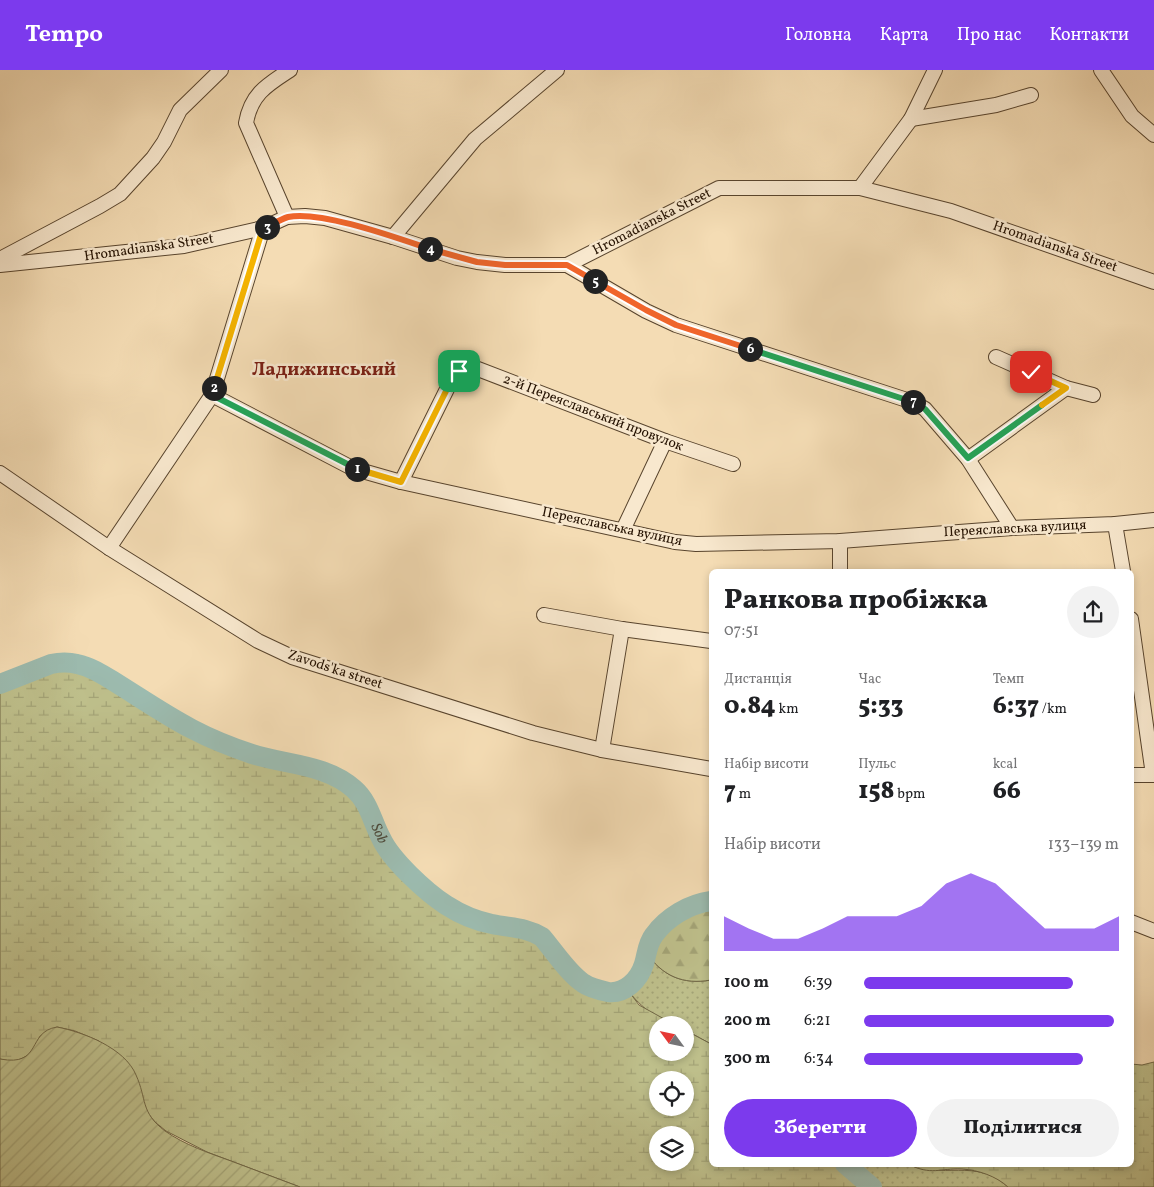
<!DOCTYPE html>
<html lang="uk">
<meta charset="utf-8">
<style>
body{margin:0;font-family:Vollkorn,serif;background:#f2f2f2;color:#202124;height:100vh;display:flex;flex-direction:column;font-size:19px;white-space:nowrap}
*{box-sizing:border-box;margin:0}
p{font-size:16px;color:#757577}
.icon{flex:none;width:28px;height:28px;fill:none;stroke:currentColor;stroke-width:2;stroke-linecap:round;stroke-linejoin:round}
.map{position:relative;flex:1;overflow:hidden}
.drawer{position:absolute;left:709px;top:499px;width:425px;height:598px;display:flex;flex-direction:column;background:#fff;border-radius:8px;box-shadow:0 2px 8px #0003}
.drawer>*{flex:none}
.needle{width:32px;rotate:303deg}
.tools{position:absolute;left:649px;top:946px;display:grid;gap:10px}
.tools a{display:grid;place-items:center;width:45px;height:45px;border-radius:50%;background:#fff;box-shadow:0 2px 8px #0003;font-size:25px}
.pin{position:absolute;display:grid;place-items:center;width:42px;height:42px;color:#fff;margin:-21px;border-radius:10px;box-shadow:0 2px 8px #0006}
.km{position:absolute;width:25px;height:25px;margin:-12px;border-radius:50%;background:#222;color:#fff;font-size:14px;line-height:25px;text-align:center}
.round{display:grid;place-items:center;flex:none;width:52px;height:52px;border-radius:26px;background:#f2f2f2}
.headline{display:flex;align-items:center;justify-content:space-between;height:85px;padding:0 15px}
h1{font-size:28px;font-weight:800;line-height:38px}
.figures{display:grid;grid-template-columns:repeat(3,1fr);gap:8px;height:85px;padding:5px 15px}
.figures div{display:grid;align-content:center}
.figures b{font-size:25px;font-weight:800}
.figures small{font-size:14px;font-weight:400}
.figures p{font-size:14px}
.chart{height:140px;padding:10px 15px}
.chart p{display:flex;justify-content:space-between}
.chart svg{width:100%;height:90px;margin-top:5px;fill:#7c3aed;opacity:.7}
.cta{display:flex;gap:10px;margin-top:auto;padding:10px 15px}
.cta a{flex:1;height:58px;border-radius:30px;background:#7c3aed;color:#fff;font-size:20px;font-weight:800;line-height:58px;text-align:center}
.cta a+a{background:#f2f2f2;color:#202124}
ul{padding:0 15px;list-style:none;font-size:16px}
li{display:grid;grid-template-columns:80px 60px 1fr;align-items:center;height:38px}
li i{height:12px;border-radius:6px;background:#7c3aed}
header{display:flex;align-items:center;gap:30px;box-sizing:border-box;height:70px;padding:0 25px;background:#7c3aed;color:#fff}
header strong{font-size:24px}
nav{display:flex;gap:28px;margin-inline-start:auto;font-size:18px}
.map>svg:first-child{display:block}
.grass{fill:url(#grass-dots);stroke:#716846}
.forest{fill:url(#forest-firs);stroke:#716846}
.wetland{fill:url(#wetland-marsh);stroke:#716846;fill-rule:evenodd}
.garden{fill:url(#garden-furrows);stroke:#716846}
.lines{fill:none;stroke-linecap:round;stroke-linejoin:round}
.river{stroke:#9cbbaf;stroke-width:20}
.street-casing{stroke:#58442d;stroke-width:16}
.street{stroke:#f8e8ce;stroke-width:14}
.split-1-casing{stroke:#fff;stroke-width:10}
.split-2-casing{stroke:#fff;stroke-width:10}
.split-3-casing{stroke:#fff;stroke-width:10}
.split-4-casing{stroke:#fff;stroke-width:10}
.split-5-casing{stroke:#fff;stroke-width:10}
.split-6-casing{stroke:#fff;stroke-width:10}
.split-7-casing{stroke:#fff;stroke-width:10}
.split-8-casing{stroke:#fff;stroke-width:10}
.split-9-casing{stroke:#fff;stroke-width:10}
.split-1{stroke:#f5b400;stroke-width:6}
.split-2{stroke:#22a559;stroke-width:6}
.split-3{stroke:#f5b400;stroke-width:6}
.split-4{stroke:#f0652b;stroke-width:6}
.split-5{stroke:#f0652b;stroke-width:6}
.split-6{stroke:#f0652b;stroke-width:6}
.split-7{stroke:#22a559;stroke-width:6}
.split-8{stroke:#22a559;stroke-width:6}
.split-9{stroke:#f5b400;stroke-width:6}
.labels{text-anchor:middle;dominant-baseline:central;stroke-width:5;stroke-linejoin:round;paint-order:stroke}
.street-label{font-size:14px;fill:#241100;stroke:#f8e8ce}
.water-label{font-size:15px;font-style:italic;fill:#4e4c3d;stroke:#f8e8ce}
.district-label{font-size:19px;font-weight:bold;fill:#7a1f14;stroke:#f8e8ce}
</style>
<header>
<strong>Tempo</strong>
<nav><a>Головна</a><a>Карта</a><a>Про нас</a><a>Контакти</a></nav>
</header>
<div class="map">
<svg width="1154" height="1117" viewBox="0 0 1154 1117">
<defs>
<pattern id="grass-dots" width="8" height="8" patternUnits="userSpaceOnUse" patternTransform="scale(1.25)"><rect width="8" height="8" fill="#bebf8b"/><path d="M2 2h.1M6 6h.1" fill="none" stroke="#a3a376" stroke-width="1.8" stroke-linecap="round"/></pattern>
<pattern id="forest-firs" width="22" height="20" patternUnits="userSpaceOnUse" patternTransform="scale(1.25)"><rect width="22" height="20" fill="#bebf8b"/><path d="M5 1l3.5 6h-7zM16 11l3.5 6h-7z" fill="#a3a376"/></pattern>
<pattern id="wetland-marsh" width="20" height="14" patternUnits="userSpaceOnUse" patternTransform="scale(1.25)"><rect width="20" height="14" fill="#bebf8b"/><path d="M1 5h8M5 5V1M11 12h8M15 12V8" fill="none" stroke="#a3a376"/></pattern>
<pattern id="garden-furrows" width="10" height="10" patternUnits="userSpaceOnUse" patternTransform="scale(1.25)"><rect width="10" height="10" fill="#bebf8b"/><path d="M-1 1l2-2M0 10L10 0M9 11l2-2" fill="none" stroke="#a3a376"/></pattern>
</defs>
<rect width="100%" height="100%" fill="#f4dcb4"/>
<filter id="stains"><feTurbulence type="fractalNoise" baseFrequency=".004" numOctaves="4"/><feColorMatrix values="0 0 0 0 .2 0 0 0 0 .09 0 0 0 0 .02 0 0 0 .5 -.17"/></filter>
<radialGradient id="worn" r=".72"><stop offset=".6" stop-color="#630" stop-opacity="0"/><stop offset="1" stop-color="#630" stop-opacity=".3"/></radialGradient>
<g class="grass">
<path d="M646 882C662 906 683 915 711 910V974L685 960V955C662 955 640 937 627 919 637 907 643 898 646 882Z"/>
<path d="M845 1094H908C940 1110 977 1087 1008 1117H872Z"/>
</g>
<path class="forest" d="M711 831V910C683 915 662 906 646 882 658 855 681 834 711 831Z"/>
<g class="wetland">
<path d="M59 593 77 594 89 597C136 624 180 657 231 676 252 685 274 689 296 695 311 698 326 701 339 708 374 726 371 764 396 790 420 815 446 842 481 851 502 857 524 855 542 867 565 895 585 931 627 919L639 935 675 955H658V982H685V960L711 974V1094H845L872 1117H300L207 1082 166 1061 155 1052 147 1042 142 1029 99 971 75 961 57 957 40 966 31 984 14 992 0 989V614ZM658 1010H685V1038H658ZM658 1065H685V1092H658Z"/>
<path d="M1154 992V1117H1008C996 1106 978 1100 962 1099 939 1098 932 1106 908 1094H1131V994L1142 995Z"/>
</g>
<path class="garden" d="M57 957C83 962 125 978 136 1005 147 1029 140 1042 165 1061 185 1075 209 1083 231 1091 254 1100 277 1108 300 1117H0V989C43 997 26 962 57 957Z"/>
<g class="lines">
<g class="river">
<path id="s1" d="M0 614 51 594C60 592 69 592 77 594 92 597 105 606 118 614 142 629 167 646 192 659 211 669 231 677 252 684 286 695 326 694 354 719 369 732 372 751 381 768 391 790 426 822 446 835 460 844 476 851 492 854 510 858 526 857 542 867 554 881 568 903 583 913 590 918 599 920 608 922 625 924 639 910 644 894 647 884 647 874 654 865 667 847 689 834 711 831"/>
<path d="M845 1094 872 1117"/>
</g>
<g class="street-casing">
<g id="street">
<path d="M1101 0 1132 46 1154 65"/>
<path d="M911 49 996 35 1031 25"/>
<path d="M860 118 911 49 935 0"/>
<path d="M287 147 246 53C251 24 267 15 290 0"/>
<path d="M393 167 475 69 557 0"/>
<path d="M0 189 100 136 120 124 153 88 164 72 180 40 221 0"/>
<path d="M0 195 184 176 263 158 287 147 305 146 325 148 393 167 457 188 477 192 505 195H567L719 118H860L951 141 1154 212"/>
<path d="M567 195 646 241 676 255 913 332 925 339 968 389 1012 458"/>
<path d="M996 287 1066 318 1093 325"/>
<path d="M212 325 352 398 401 412 675 472 696 474 840 471 1012 458 1115 454 1154 450"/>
<path d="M968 389 1066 318"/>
<path d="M0 403 109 478 258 571 292 587 533 663 602 680 711 699"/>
<path d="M401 412 452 309C460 300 466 297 478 299L665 371 733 394"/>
<path d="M1115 454 1123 501"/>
<path d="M623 460 665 371"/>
<path d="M109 478 212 325 263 158"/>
<path d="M840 501V471"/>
<path d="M544 545 622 559 711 571"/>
<path d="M1131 549 1153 705"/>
<path d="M602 680 622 559"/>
<path d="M1131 705H1154"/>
<path d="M1131 852 1154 861"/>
</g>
</g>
<use href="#street" class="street"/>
</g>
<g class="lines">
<g class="split-1-casing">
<path id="split-1" d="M357 399 401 412 452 309 459 301"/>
</g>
<g class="split-2-casing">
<path id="split-2" d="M214 318 212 325 357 399"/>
</g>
<g class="split-3-casing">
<path id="split-3" d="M214 318 263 158 267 157"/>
</g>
<g class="split-4-casing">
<path id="split-4" d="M267 157C273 154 281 149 288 147 320 140 397 168 430 179"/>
</g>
<g class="split-5-casing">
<path id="split-5" d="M430 179 477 192 505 195H567L595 211"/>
</g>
<g class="split-6-casing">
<path id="split-6" d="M595 211 646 240 676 255 750 279"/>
</g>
<g class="split-7-casing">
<path id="split-7" d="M750 279 913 332"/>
</g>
<g class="split-8-casing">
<path id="split-8" d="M913 332 925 339 968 388 1042 335"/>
</g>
<g class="split-9-casing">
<path id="split-9" d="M1031 302 1066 318 1042 335"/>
</g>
<use href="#split-1" class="split-1"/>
<use href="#split-2" class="split-2"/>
<use href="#split-3" class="split-3"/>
<use href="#split-4" class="split-4"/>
<use href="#split-5" class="split-5"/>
<use href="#split-6" class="split-6"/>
<use href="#split-7" class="split-7"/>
<use href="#split-8" class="split-8"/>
<use href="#split-9" class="split-9"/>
</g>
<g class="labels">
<g class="street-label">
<text transform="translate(652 152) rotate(-27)">Hromadianska Street</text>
<text transform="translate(1055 177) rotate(19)">Hromadianska Street</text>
<text transform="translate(149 178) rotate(-8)">Hromadianska Street</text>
<text transform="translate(593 343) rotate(21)">2-й Переяславський провулок</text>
<text transform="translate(612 457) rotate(12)">Переяславська вулиця</text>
<text transform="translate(1015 459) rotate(-3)">Переяславська вулиця</text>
<text transform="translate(335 600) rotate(18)">Zavods'ka street</text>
</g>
<g class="water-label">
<text stroke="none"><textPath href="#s1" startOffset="439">Sob</textPath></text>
</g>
<g class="district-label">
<text x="324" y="300">Ладижинський</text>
</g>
</g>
<rect width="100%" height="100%" filter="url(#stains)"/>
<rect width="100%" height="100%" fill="url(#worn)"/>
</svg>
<div class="tools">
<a><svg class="needle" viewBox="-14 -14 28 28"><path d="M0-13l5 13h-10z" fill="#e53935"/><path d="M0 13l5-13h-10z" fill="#757577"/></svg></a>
<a><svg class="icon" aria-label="locate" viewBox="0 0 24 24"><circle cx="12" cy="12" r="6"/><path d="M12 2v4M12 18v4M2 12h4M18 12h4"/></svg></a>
<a><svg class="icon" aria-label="layers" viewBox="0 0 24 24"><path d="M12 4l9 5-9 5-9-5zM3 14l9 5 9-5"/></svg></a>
</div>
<div class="pin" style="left:459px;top:301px;background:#1e9e55"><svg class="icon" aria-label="arrive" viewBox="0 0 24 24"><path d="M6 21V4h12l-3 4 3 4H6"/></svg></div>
<div class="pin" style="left:1031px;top:302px;background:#d93025"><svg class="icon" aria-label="check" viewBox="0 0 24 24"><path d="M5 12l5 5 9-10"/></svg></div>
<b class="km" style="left:357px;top:399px">1</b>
<b class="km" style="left:214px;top:318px">2</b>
<b class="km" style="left:267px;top:157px">3</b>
<b class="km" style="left:430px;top:179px">4</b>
<b class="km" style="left:595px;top:211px">5</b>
<b class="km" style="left:750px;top:279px">6</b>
<b class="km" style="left:913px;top:332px">7</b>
<section class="drawer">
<div class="headline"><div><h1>Ранкова пробіжка</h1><p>07:51</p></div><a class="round"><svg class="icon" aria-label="share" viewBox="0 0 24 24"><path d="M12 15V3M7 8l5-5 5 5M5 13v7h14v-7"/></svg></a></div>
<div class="figures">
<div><p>Дистанція</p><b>0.84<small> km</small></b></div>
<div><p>Час</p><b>5:33</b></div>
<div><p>Темп</p><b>6:37<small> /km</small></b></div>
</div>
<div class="figures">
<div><p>Набір висоти</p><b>7<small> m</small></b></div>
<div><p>Пульс</p><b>158<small> bpm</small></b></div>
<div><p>kcal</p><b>66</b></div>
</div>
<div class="chart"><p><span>Набір висоти</span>133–139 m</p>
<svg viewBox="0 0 160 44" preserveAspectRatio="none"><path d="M0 44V27L10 33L20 38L30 38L40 33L50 27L60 27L70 27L80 22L90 11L100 6L110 11L120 22L130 33L140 33L150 33L160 27V44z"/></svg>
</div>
<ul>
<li><b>100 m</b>6:39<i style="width:82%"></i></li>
<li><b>200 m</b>6:21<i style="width:98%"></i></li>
<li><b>300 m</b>6:34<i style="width:86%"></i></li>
</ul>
<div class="cta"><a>Зберегти</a><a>Поділитися</a></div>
</section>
</div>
